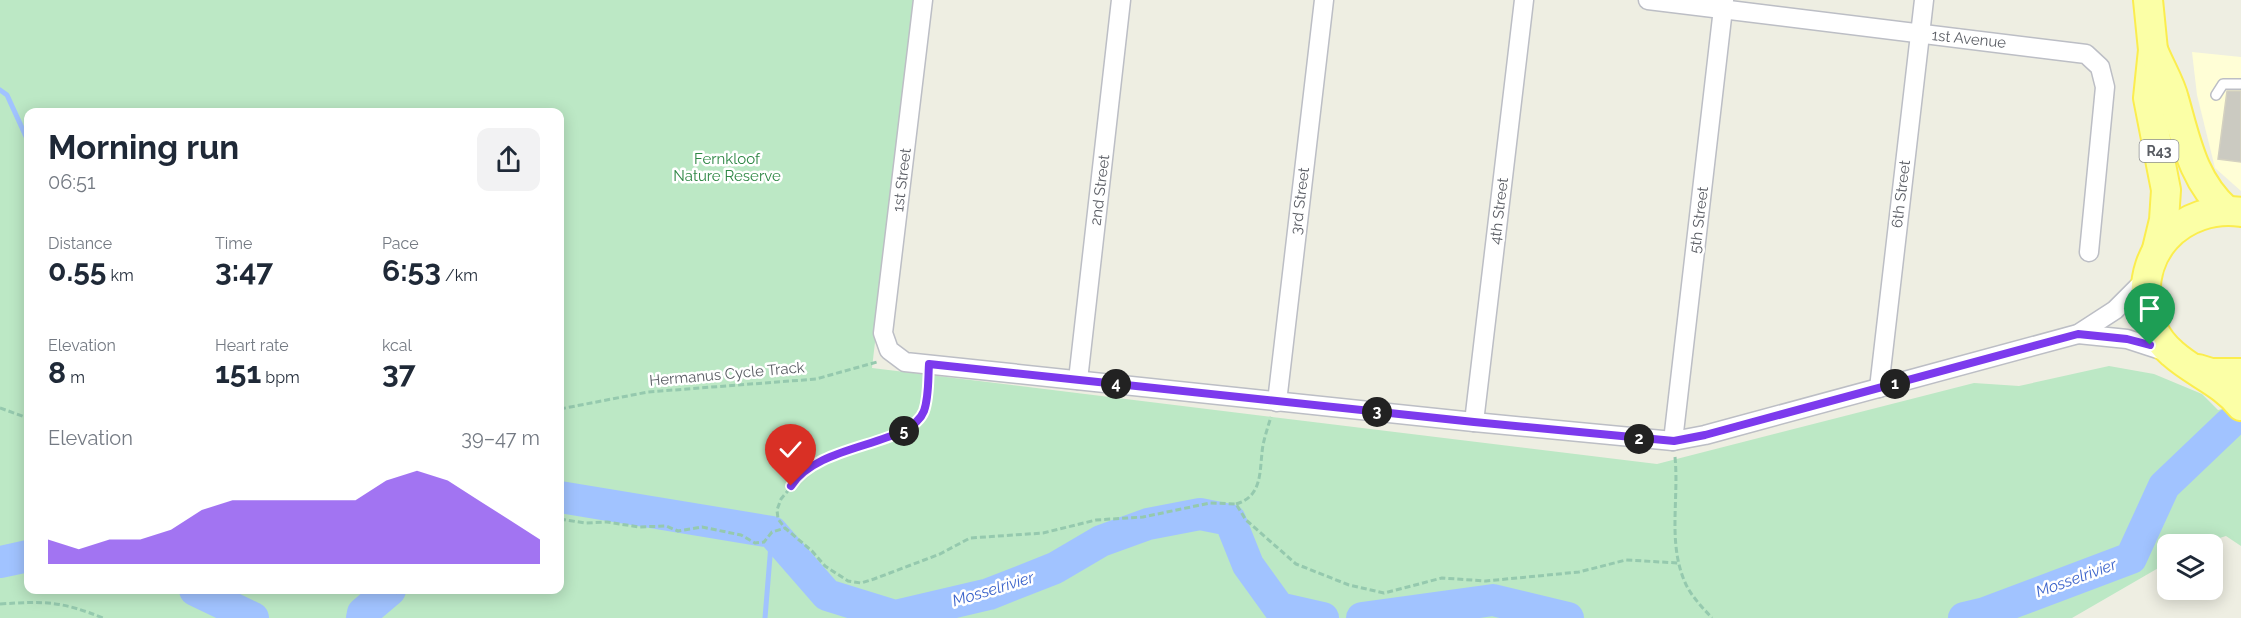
<!DOCTYPE html>
<meta charset="utf-8">
<style>
body{margin:0;font-family:Raleway,sans-serif;background:#f2f2f3;color:#1f2937;height:100vh;display:flex;flex-direction:column;font-size:22px;white-space:nowrap}
*{box-sizing:border-box;margin:0}
p{font-size:20px;color:#747a83}
.icon{flex:none;width:33px;height:33px;fill:none;stroke:currentColor;stroke-width:2;stroke-linecap:round;stroke-linejoin:round}
.map{position:relative;flex:1;overflow:hidden}
.details{position:absolute;left:24px;top:108px;width:540px;height:486px;display:flex;flex-direction:column;background:#fff;border-radius:12px;box-shadow:0 3px 15px #0003}
.details>*{flex:none}
.buttons{position:absolute;left:2157px;top:534px;display:grid;gap:12px}
.buttons a{display:grid;place-items:center;width:66px;height:66px;border-radius:12px;background:#fff;box-shadow:0 3px 15px #0003;font-size:30px}
.pin{position:absolute;display:grid;place-items:center;width:51px;height:51px;color:#fff;margin:-62px -26px;border-radius:50% 50% 50% 0;rotate:-45deg;box-shadow:0 0 6px #0007}
.pin .icon{rotate:45deg}
.km{position:absolute;width:30px;height:30px;margin:-15px;border-radius:50%;background:#222;color:#fff;font-size:16px;line-height:30px;text-align:center}
.round{display:grid;place-items:center;flex:none;width:63px;height:63px;border-radius:12px;background:#f2f2f3}
.head{display:flex;align-items:center;justify-content:space-between;height:102px;padding:0 24px}
h1{font-size:33px;font-weight:700;line-height:45px}
.stats{display:grid;grid-template-columns:repeat(3,1fr);gap:9px;height:102px;padding:6px 24px}
.stats div{display:grid;align-content:center}
.stats b{font-size:30px;font-weight:700}
.stats small{font-size:16px;font-weight:400}
.stats p{font-size:16px}
.chart{height:168px;padding:12px 24px}
.chart p{display:flex;justify-content:space-between}
.chart svg{width:100%;height:108px;margin-top:6px;fill:#7c3aed;opacity:.7}
.map>svg:first-child{display:block}
.commercial{fill:#fffed6}
.green{fill:#bce8c5;fill-rule:evenodd}
.lines{fill:none;stroke-linecap:round;stroke-linejoin:round}
.stream{stroke:#a1c3ff;stroke-width:5}
.river{stroke:#a1c3ff;stroke-width:32}
.building{fill:#cbcac1;stroke:#d4d1c0;stroke-width:1.5}
.service-casing{stroke:#bcbec5;stroke-width:12}
.minor-casing{stroke:#bcbec5;stroke-width:21}
.primary-casing{stroke:#fbed4e;stroke-width:32}
.path{stroke:#95c9ae;stroke-width:3;stroke-dasharray:6 3;stroke-linecap:butt}
.service{stroke:#fff;stroke-width:9}
.minor{stroke:#fff;stroke-width:18}
.primary{stroke:#fbffa6;stroke-width:28}
.route-casing{stroke:#fff;stroke-width:12}
.route{stroke:#7c3aed;stroke-width:8}
.labels{text-anchor:middle;dominant-baseline:central;stroke-width:5;stroke-linejoin:round;paint-order:stroke}
.shield{fill:#fff;stroke:#8c8e92;stroke-width:1.5}
.shield-label{font-size:14px;font-weight:bold;fill:#5a5d64}
.street-label{font-size:15px;fill:#5a5d64;stroke:#fff}
.park-label{font-size:15px;fill:#2e8744;stroke:#fff}
.water-label{font-size:16px;font-style:italic;fill:#3c64cb;stroke:#fff}
</style>
<div class="map">
<svg width="2241" height="618" viewBox="0 0 2241 618">
<rect width="100%" height="100%" fill="#eeeee2"/>
<path class="commercial" d="M2192 52 2241 57V191L2215 168 2197 95Z"/>
<path class="green" d="M0 0H915L872 368 1657 464 1974 383 2019 386 2109 366 2154 374 2202 394 2218 410 2241 405V546L2226 536 2200 544H2168L2167 563 2072 618H0ZM28 112H560V590H28Z"/>
<g class="lines">
<g class="stream">
<path d="M0 90 7 95 28 141"/>
<path d="M765 618 772 532"/>
</g>
<g class="river">
<path d="M560 497 772 532 827 595 895 616 989 594 1055 568 1101 541 1148 524 1200 514 1230 520 1248 565 1279 608 1323 618"/>
<path d="M0 562 28 556"/>
<path d="M195 590 253 618"/>
<path d="M362 618 363 613 390 590"/>
<path d="M1362 618 1493 600 1568 618"/>
<path d="M1964 618 1985 613 2131 558 2164 486 2229 424"/>
</g>
</g>
<path class="building" d="M2227 91H2241V162L2218 159Z"/>
<g class="lines">
<g class="service-casing">
<path id="service" d="M2216 95 2223 84H2241"/>
</g>
<g class="minor-casing">
<g id="minor">
<path d="M923 0 883 333 889 350 905 362 1474 422 1673 441 1705 435 2078 334 2115 310 2146 279"/>
<path d="M1648 0 2086 54 2100 67 2105 87 2089 252"/>
<path d="M2078 334 2127 339 2170 353"/>
<path d="M1078 380 1121 0"/>
<path d="M1879 388 1924 0"/>
<path d="M1277 402 1324 0"/>
<path d="M1474 422 1524 0"/>
<path d="M1673 441 1724 0"/>
</g>
</g>
<g class="primary-casing">
<g id="primary">
<path d="M2148 0 2153 50 2148 98 2166 190 2164 220 2157 249"/>
<path d="M2154 52C2160 67 2170 83 2174 99 2186 141 2193 181 2227 211"/>
<path d="M2241 212C2214 208 2185 217 2166 238 2137 270 2139 325 2172 353 2194 373 2222 382 2241 406"/>
<path d="M2198 369 2211 373H2241"/>
</g>
</g>
<g class="path">
<path d="M928 382 924 411 916 423 896 435 864 443 808 467 781 499 777 510 778 519 785 528 812 551 825 566 848 581 861 583 874 579 940 554 970 538 1043 533 1096 520 1143 517 1210 503 1236 504 1246 520 1296 564 1349 585 1384 593 1442 578 1486 581 1579 572 1626 560 1679 563"/>
<path d="M0 408 28 418"/>
<path d="M560 409 648 392 816 379 877 362"/>
<path d="M1675 457C1679 498 1668 541 1684 580 1690 595 1701 606 1712 618"/>
<path d="M1236 504C1264 496 1259 469 1263 445 1265 436 1268 426 1271 417"/>
<path d="M560 519 585 523 607 522 639 527 666 526 678 531 702 527 741 535 755 543 764 542 772 532 785 528"/>
<path d="M396 593 402 590"/>
<path d="M0 604C45 601 61 601 103 618"/>
</g>
<use href="#service" class="service"/>
<use href="#minor" class="minor"/>
<use href="#primary" class="primary"/>
</g>
<g class="lines">
<g class="route-casing">
<path id="route" d="M791 486C819 442 910 447 924 411 929 397 928 379 929 364L1474 422 1674 441 1705 435 2078 334 2127 339 2150 345"/>
</g>
<use href="#route" class="route"/>
</g>
<g class="labels">
<rect class="shield" x="2139.5" y="140" width="39" height="22" rx="4.5"/>
<g class="shield-label">
<text x="2159" y="151">R43</text>
</g>
<g class="street-label">
<text transform="translate(1969 39) rotate(6)">1st Avenue</text>
<text transform="translate(902 180) rotate(-83)">1st Street</text>
<text transform="translate(1100 190) rotate(-83)">2nd Street</text>
<text transform="translate(1901 194) rotate(-83)">6th Street</text>
<text transform="translate(1300 201) rotate(-83)">3rd Street</text>
<text transform="translate(1499 211) rotate(-83)">4th Street</text>
<text transform="translate(1699 220) rotate(-83)">5th Street</text>
<text transform="translate(727 374) rotate(-5)">Hermanus Cycle Track</text>
</g>
<g class="park-label">
<text x="727" y="159">Fernkloof<tspan x="727" dy="17">Nature Reserve</tspan></text>
</g>
<g class="water-label">
<text transform="translate(2076 578) rotate(-20)">Mosselrivier</text>
<text transform="translate(993 589) rotate(-17)">Mosselrivier</text>
</g>
</g>
</svg>
<div class="buttons">
<a><svg class="icon" aria-label="layers" viewBox="0 0 24 24"><path d="M12 4l9 5-9 5-9-5zM3 14l9 5 9-5"/></svg></a>
</div>
<div class="pin" style="left:2150px;top:345px;background:#1e9e55"><svg class="icon" aria-label="arrive" viewBox="0 0 24 24"><path d="M6 21V4h12l-3 4 3 4H6"/></svg></div>
<div class="pin" style="left:791px;top:486px;background:#d93025"><svg class="icon" aria-label="check" viewBox="0 0 24 24"><path d="M5 12l5 5 9-10"/></svg></div>
<b class="km" style="left:1895px;top:384px">1</b>
<b class="km" style="left:1639px;top:439px">2</b>
<b class="km" style="left:1377px;top:412px">3</b>
<b class="km" style="left:1116px;top:384px">4</b>
<b class="km" style="left:904px;top:431px">5</b>
<section class="details">
<div class="head"><div><h1>Morning run</h1><p>06:51</p></div><a class="round"><svg class="icon" aria-label="share" viewBox="0 0 24 24"><path d="M12 15V3M7 8l5-5 5 5M5 13v7h14v-7"/></svg></a></div>
<div class="stats">
<div><p>Distance</p><b>0.55<small> km</small></b></div>
<div><p>Time</p><b>3:47</b></div>
<div><p>Pace</p><b>6:53<small> /km</small></b></div>
</div>
<div class="stats">
<div><p>Elevation</p><b>8<small> m</small></b></div>
<div><p>Heart rate</p><b>151<small> bpm</small></b></div>
<div><p>kcal</p><b>37</b></div>
</div>
<div class="chart"><p><span>Elevation</span>39–47 m</p>
<svg viewBox="0 0 160 44" preserveAspectRatio="none"><path d="M0 44V34L10 38L20 34L30 34L40 30L50 22L60 18L70 18L80 18L90 18L100 18L110 10L120 6L130 10L140 18L150 26L160 34V44z"/></svg>
</div>
</section>
</div>
